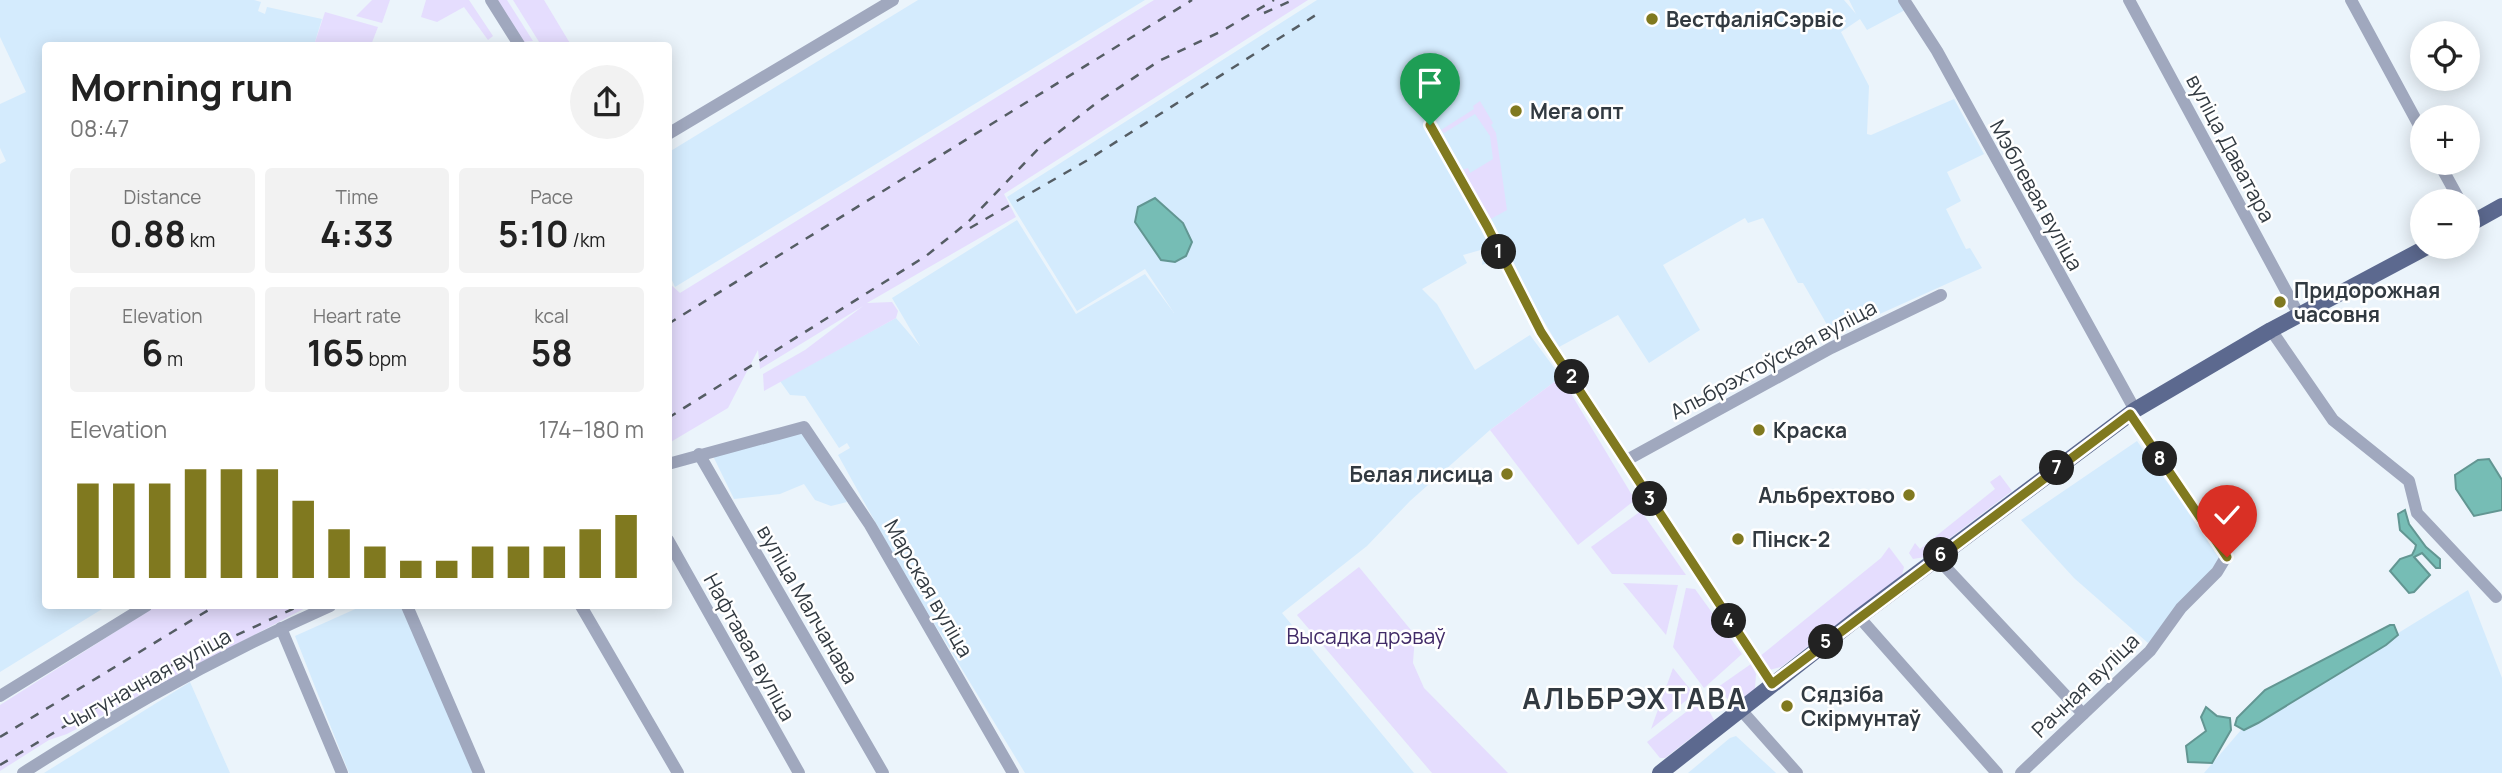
<!DOCTYPE html>
<meta charset="utf-8">
<style>
body{margin:0;font-family:Manrope,sans-serif;background:#f2f2f2;color:#222;height:100vh;display:flex;flex-direction:column;font-size:26px;white-space:nowrap}
*{box-sizing:border-box;margin:0}
p{font-size:23px;color:#767676}
.icon{flex:none;width:38px;height:38px;fill:none;stroke:currentColor;stroke-width:2;stroke-linecap:round;stroke-linejoin:round}
.map{position:relative;flex:1;overflow:hidden}
.side{position:absolute;left:42px;top:42px;width:630px;height:567px;display:flex;flex-direction:column;background:#fff;border-radius:7px;box-shadow:0 4px 18px #0003}
.side>*{flex:none}
.controls{position:absolute;left:2410px;top:21px;display:grid;gap:14px}
.controls a{display:grid;place-items:center;width:70px;height:70px;border-radius:50%;background:#fff;box-shadow:0 4px 18px #0003;font-size:35px}
.pin{position:absolute;display:grid;place-items:center;width:60px;height:60px;color:#fff;margin:-72px -30px;border-radius:50% 50% 50% 0;rotate:-45deg;box-shadow:0 0 7px #0007}
.pin .icon{rotate:45deg}
.km{position:absolute;width:35px;height:35px;margin:-18px;border-radius:50%;background:#222;color:#fff;font-size:19px;line-height:35px;text-align:center}
.round{display:grid;place-items:center;flex:none;width:74px;height:74px;border-radius:37px;background:#f2f2f2}
.headline{display:flex;align-items:center;justify-content:space-between;height:119px;padding:0 28px}
h1{font-size:38px;font-weight:700;line-height:52px}
.metrics{display:grid;grid-template-columns:repeat(3,1fr);gap:10px;height:119px;padding:7px 28px}
.metrics div{display:grid;align-content:center;border-radius:7px;background:#f2f2f2;text-align:center}
.metrics b{font-size:35px;font-weight:700}
.metrics small{font-size:19px;font-weight:400}
.metrics p{font-size:19px}
.chart{height:196px;padding:14px 28px}
.chart p{display:flex;justify-content:space-between}
.chart svg{width:100%;height:126px;margin-top:7px;stroke:#80791f;stroke-width:6}
.map>svg:first-child{display:block}
.built{fill:#d4ebfd}
.green{fill:#e5ddfe}
.water{fill:#76bdb5;stroke:#629692;stroke-width:2}
.lines{fill:none;stroke-linecap:round;stroke-linejoin:round}
.minor{stroke:#a0a8be;stroke-width:12}
.major{stroke:#5c698f;stroke-width:16}
.rail{stroke:#555d64;stroke-width:2.5;stroke-dasharray:9 9;stroke-linecap:butt}
.route-casing{stroke:#fff;stroke-width:14}
.route{stroke:#80791f;stroke-width:9}
.poi-dot{fill:#80791f;stroke:#fff;stroke-width:2.5}
.labels{text-anchor:middle;dominant-baseline:central;stroke-width:5;stroke-linejoin:round;paint-order:stroke}
.poi-label{font-size:21px;font-weight:bold;fill:#323a41;stroke:#fff;text-anchor:start}
.street-label{font-size:21px;fill:#323a41;stroke:#fff}
.park-label{font-size:21px;fill:#412b68;stroke:#fff}
.district-label{font-size:28px;font-weight:bold;letter-spacing:2px;fill:#323a41;stroke:#fff}
</style>
<div class="map">
<svg width="2502" height="773" viewBox="0 0 2502 773">
<rect width="100%" height="100%" fill="#ebf4fb"/>
<g class="built">
<path d="M0 0H254L261 2 258 11 265 14 267 7 322 19 314 45 46 46V606H107L0 672V164L6 161 0 148V104L26 92 0 37Z"/>
<path d="M918 0H1145L675 287 669 274V152Z"/>
<path d="M1317 0H1844L1856 14 1849 0H1899L1905 10 1867 30 1860 19 1841 32 1869 86 1867 134 1871 135 1954 99 1984 154 1947 172 1961 201 1946 209 1966 249 1970 248 1982 268 1833 335 1803 283H1798L1763 218 1748 223 1745 218 1663 265 1700 330 1649 363 1618 315 1559 347 1508 260 1509 255 1482 265 1484 249 1463 255 1467 263 1422 289 1437 304 1475 370 1530 335 1561 377 1490 430 1410 501 1367 546 1282 613 1414 773H1025L903 572 838 455 850 448 847 443 839 448 805 396 790 395 780 381 896 318 920 346 892 298 1017 220 1076 314 1145 274 1174 313 1145 269 1077 311 1007 197Z"/>
<path d="M801 430 847 502 831 506 815 500 804 484 780 494 734 499 713 456Z"/>
<path d="M2137 441 2222 557 2148 643 2074 578 2021 520Z"/>
<path d="M2468 590 2502 678V773H2204L2241 730Z"/>
<path d="M362 606H401L475 773H349L295 636Z"/>
<path d="M190 682 230 773H44Z"/>
<path d="M1736 736 1776 773H1688L1730 738Z"/>
</g>
<g class="green">
<path d="M372 0H390L382 23 356 16Z"/>
<path d="M426 0H469L493 36 488 40 464 7 437 22 421 17Z"/>
<path d="M495 0H507L533 41 522 42Z"/>
<path d="M513 0H544L571 45H541Z"/>
<path d="M1154 0H1308L1004 194 1016 217 867 303 892 302 898 311 896 318 764 391 763 374 805 350 863 306 760 369 758 350 728 408 669 443V283L680 293Z"/>
<path d="M325 12 378 27 371 45H314Z"/>
<path d="M1480 101 1493 123 1491 125 1496 133 1507 210 1489 220 1462 170 1468 168 1470 173 1493 159 1490 136 1475 114 1444 133 1441 130 1474 109 1473 106Z"/>
<path d="M1561 377 1635 500 1578 545 1490 430Z"/>
<path d="M2000 475 2012 491 1925 557 1913 559 1909 553 1915 543 1920 549 1995 489 1990 482Z"/>
<path d="M1641 511 1686 575 1612 574 1591 547Z"/>
<path d="M1889 547 1904 567 1902 575 1781 667 1769 670 1759 657 1881 558Z"/>
<path d="M1359 567 1415 635 1413 663 1424 688 1508 773H1432L1297 615Z"/>
<path d="M1623 583 1678 585 1666 635Z"/>
<path d="M1686 588 1695 589 1742 654 1704 688 1673 647Z"/>
<path d="M156 606H309L67 734 49 740 0 771V705Z"/>
<path d="M1751 664 1756 674 1755 689 1733 706 1718 687Z"/>
<path d="M1673 668 1694 694 1651 729Z"/>
<path d="M1703 699 1714 720 1665 758H1660L1647 742Z"/>
</g>
<g class="water">
<path d="M1155 198 1183 223 1192 242 1186 256 1175 262 1161 260 1135 222 1138 207Z"/>
<path d="M2489 459 2502 480V510L2474 516 2456 489 2455 475 2478 460Z"/>
<path d="M2405 510 2409 524 2426 547 2440 559V568H2436L2422 553 2414 557 2430 575 2414 592 2409 593 2390 571 2400 559 2412 555 2415 549 2416 545 2400 530 2398 514Z"/>
<path d="M2390 625H2394L2398 635 2386 645 2258 723 2244 730 2235 725 2237 718 2265 690Z"/>
<path d="M2206 707 2217 716 2230 718 2231 730 2212 763 2188 762 2186 746 2206 731 2201 717Z"/>
</g>
<g class="lines">
<g class="minor">
<path d="M491 0 520 46"/>
<path d="M1904 0 1937 51 2135 410"/>
<path d="M2129 0 2299 315"/>
<path d="M2351 0 2422 131"/>
<path d="M1430 125 1487 226 1541 332 1772 684"/>
<path d="M668 134 893 0"/>
<path d="M2439 163 2460 201"/>
<path d="M2271 330 2333 420 2409 481 2417 513 2496 597"/>
<path d="M699 454 883 773"/>
<path d="M1625 461 1831 348 1941 295"/>
<path d="M668 464 804 427 870 525 1013 773"/>
<path d="M668 540 799 773"/>
<path d="M1937 558 2083 714"/>
<path d="M407 606 479 773"/>
<path d="M581 606 678 773"/>
<path d="M1859 617 1997 773"/>
<path d="M281 628 342 773"/>
<path d="M0 696 146 606"/>
<path d="M1741 710 1797 773"/>
<path d="M23 773C121 710 224 653 330 606"/>
<path d="M2021 773 2150 651 2181 608 2217 572 2226 557 2130 414"/>
</g>
<g class="major">
<path d="M2468 225 2502 206"/>
<path d="M1660 773 1859 617 2135 410 2271 330 2427 247"/>
</g>
<g class="rail">
<path d="M1264 13 1293 0"/>
<path d="M970 228 1086 161 1319 13"/>
<path d="M668 324 1192 0"/>
<path d="M668 418 926 256 968 222 1042 145 1099 101 1159 61 1222 31 1274 0"/>
<path d="M0 737 215 606"/>
<path d="M0 765 147 677 299 606"/>
</g>
</g>
<g class="lines">
<g class="route-casing">
<path id="route" d="M1430 125 1487 226 1541 332 1772 684 2130 414 2227 557"/>
</g>
<use href="#route" class="route"/>
</g>
<g class="poi-dot">
<circle cx="1652" cy="19" r="7"/>
<circle cx="1516" cy="111" r="7"/>
<circle cx="2280" cy="302" r="7"/>
<circle cx="1759" cy="430" r="7"/>
<circle cx="1507" cy="474" r="7"/>
<circle cx="1909" cy="495" r="7"/>
<circle cx="1738" cy="539" r="7"/>
<circle cx="1787" cy="706" r="7"/>
</g>
<g class="labels">
<g class="poi-label">
<text x="1666" y="19">ВестфаліяСэрвіс</text>
<text x="1530" y="111">Мега опт</text>
<text x="2294" y="290">Придорожная<tspan x="2294" dy="24">часовня</tspan></text>
<text x="1773" y="430">Краска</text>
<text x="1493" y="474" text-anchor="end">Белая лисица</text>
<text x="1895" y="495" text-anchor="end">Альбрехтово</text>
<text x="1752" y="539">Пінск-2</text>
<text x="1801" y="694">Сядзіба<tspan x="1801" dy="24">Скірмунтаў</tspan></text>
</g>
<g class="street-label">
<text transform="translate(2231 148) rotate(62)">вуліца Даватара</text>
<text transform="translate(2037 195) rotate(61)">Мэблевая вуліца</text>
<text transform="translate(1773 359) rotate(-28)">Альбрэхтоўская вуліца</text>
<text transform="translate(929 588) rotate(60)">Марская вуліца</text>
<text transform="translate(808 604) rotate(60)">вуліца Малчанава</text>
<text transform="translate(750 647) rotate(61)">Нафтавая вуліца</text>
<text transform="translate(147 679) rotate(-29)">Чыгуначная вуліца</text>
<text transform="translate(2085 685) rotate(-44)">Рачная вуліца</text>
</g>
<g class="park-label">
<text x="1366" y="636">Высадка дрэваў</text>
</g>
<g class="district-label">
<text x="1635" y="698">АЛЬБРЭХТАВА</text>
</g>
</g>
</svg>
<div class="controls">
<a><svg class="icon" aria-label="locate" viewBox="0 0 24 24"><circle cx="12" cy="12" r="6"/><path d="M12 2v4M12 18v4M2 12h4M18 12h4"/></svg></a>
<a>+</a>
<a>−</a>
</div>
<div class="pin" style="left:1430px;top:125px;background:#1e9e55"><svg class="icon" aria-label="arrive" viewBox="0 0 24 24"><path d="M6 21V4h12l-3 4 3 4H6"/></svg></div>
<div class="pin" style="left:2227px;top:557px;background:#d93025"><svg class="icon" aria-label="check" viewBox="0 0 24 24"><path d="M5 12l5 5 9-10"/></svg></div>
<b class="km" style="left:1499px;top:252px">1</b>
<b class="km" style="left:1572px;top:377px">2</b>
<b class="km" style="left:1650px;top:499px">3</b>
<b class="km" style="left:1729px;top:621px">4</b>
<b class="km" style="left:1826px;top:642px">5</b>
<b class="km" style="left:1941px;top:555px">6</b>
<b class="km" style="left:2057px;top:468px">7</b>
<b class="km" style="left:2160px;top:459px">8</b>
<section class="side">
<div class="headline"><div><h1>Morning run</h1><p>08:47</p></div><a class="round"><svg class="icon" aria-label="share" viewBox="0 0 24 24"><path d="M12 15V3M7 8l5-5 5 5M5 13v7h14v-7"/></svg></a></div>
<div class="metrics">
<div><p>Distance</p><b>0.88<small> km</small></b></div>
<div><p>Time</p><b>4:33</b></div>
<div><p>Pace</p><b>5:10<small> /km</small></b></div>
</div>
<div class="metrics">
<div><p>Elevation</p><b>6<small> m</small></b></div>
<div><p>Heart rate</p><b>165<small> bpm</small></b></div>
<div><p>kcal</p><b>58</b></div>
</div>
<div class="chart"><p><span>Elevation</span>174–180 m</p>
<svg viewBox="0 0 160 44" preserveAspectRatio="none"><path d="M5 44V11M15 44V11M25 44V11M35 44V6M45 44V6M55 44V6M65 44V17M75 44V27M85 44V33M95 44V38M105 44V38M115 44V33M125 44V33M135 44V33M145 44V27M155 44V22"/></svg>
</div>
</section>
</div>
